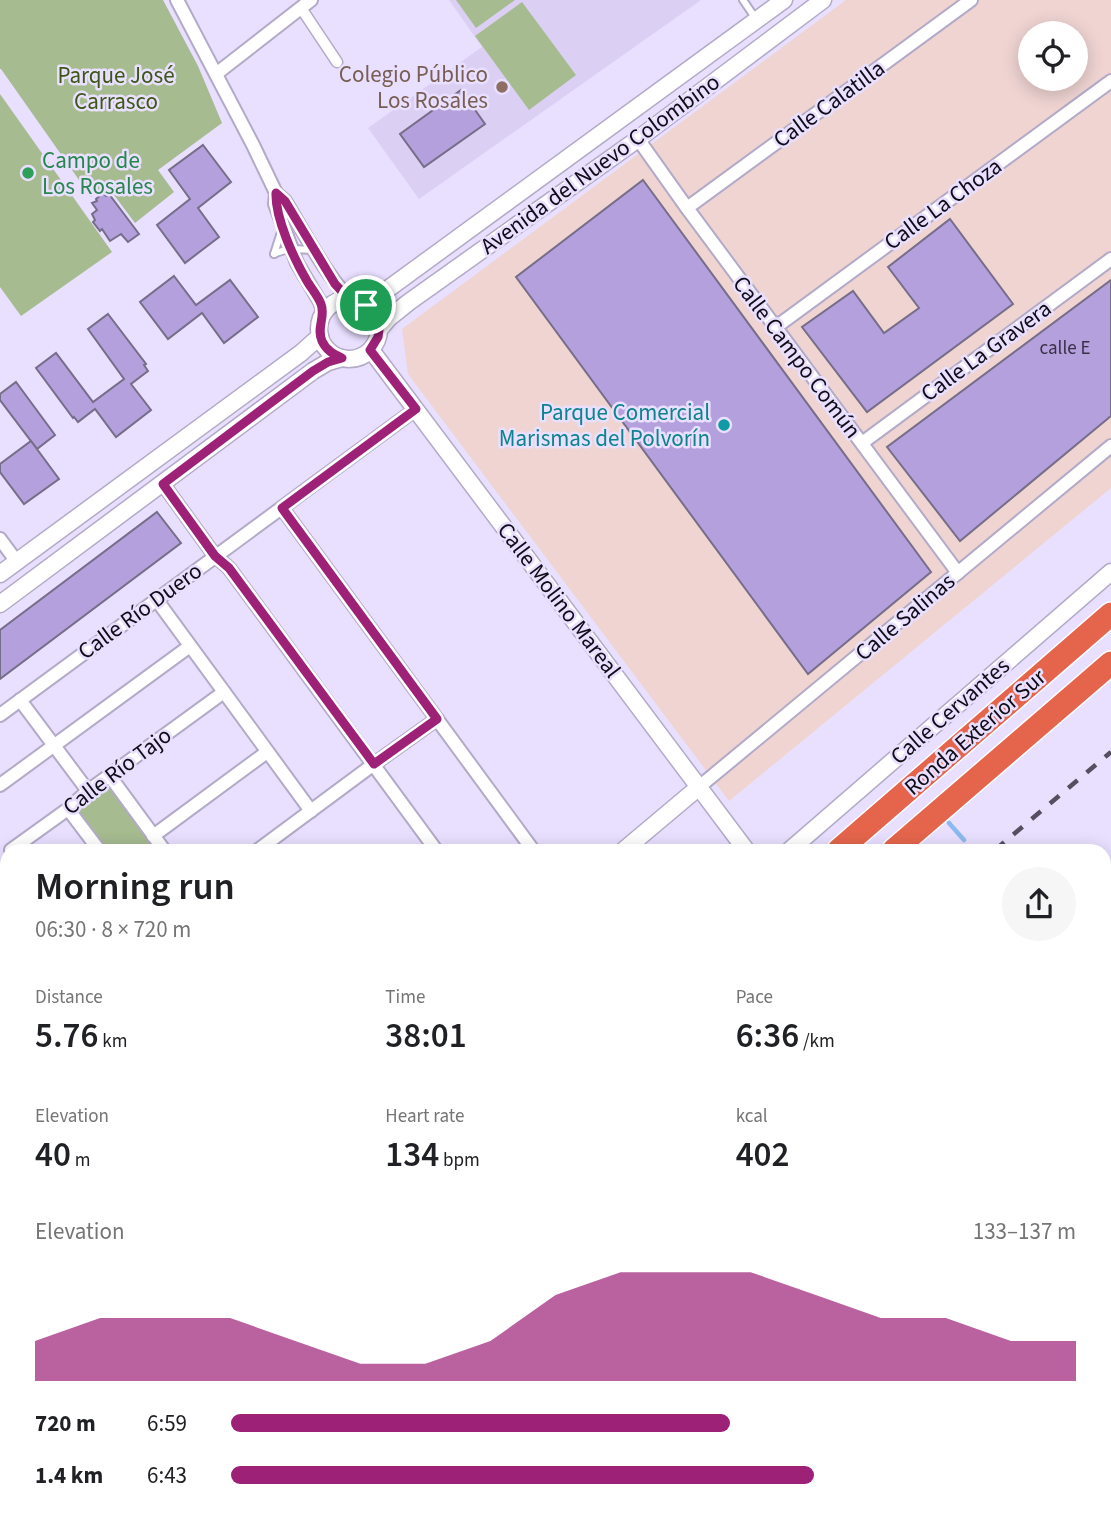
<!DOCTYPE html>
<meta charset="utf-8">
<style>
body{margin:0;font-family:"Source Sans 3",sans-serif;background:#f6f6f6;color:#202124;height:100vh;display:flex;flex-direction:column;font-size:26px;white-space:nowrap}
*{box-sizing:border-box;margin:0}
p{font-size:23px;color:#757577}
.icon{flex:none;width:38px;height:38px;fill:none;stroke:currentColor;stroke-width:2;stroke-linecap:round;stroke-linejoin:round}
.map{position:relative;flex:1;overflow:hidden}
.side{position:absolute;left:0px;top:844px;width:1111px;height:674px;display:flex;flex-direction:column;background:#fff;border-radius:21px 21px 0 0;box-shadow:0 4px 18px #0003}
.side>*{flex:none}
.buttons{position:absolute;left:1018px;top:21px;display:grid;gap:14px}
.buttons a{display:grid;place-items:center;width:70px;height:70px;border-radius:50%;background:#fff;box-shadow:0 4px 18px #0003;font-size:35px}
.pin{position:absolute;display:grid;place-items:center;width:60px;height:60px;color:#fff;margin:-30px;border:4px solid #fff;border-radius:50%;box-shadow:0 2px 7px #0007}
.round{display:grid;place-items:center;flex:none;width:74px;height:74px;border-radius:37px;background:#f6f6f6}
.headline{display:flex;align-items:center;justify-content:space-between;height:119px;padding:0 35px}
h1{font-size:38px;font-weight:600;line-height:52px}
.metrics{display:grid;grid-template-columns:repeat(3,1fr);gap:10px;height:119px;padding:7px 35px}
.metrics div{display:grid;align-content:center}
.metrics b{font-size:35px;font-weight:600}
.metrics small{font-size:19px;font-weight:400}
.metrics p{font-size:19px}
.chart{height:196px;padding:14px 35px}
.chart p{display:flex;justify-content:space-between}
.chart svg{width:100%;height:126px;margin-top:7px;fill:#9d2177;opacity:.7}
ul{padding:0 35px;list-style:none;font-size:23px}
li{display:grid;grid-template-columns:112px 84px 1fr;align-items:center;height:52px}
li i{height:18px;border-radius:9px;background:#9d2177}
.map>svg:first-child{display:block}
.built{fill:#dbcff4}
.industrial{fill:#efd4d2;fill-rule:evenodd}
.green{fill:#a6bb90}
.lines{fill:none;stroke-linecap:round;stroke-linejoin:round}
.stream{stroke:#8cbaee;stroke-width:4.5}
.building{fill:#b4a0dd;stroke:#766d89;stroke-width:2}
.service-casing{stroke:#b3aac8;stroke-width:10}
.pedestrian-casing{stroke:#b3aac8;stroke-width:13}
.minor-casing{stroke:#b3aac8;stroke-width:16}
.tertiary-casing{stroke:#b3aac8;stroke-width:19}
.motorway-casing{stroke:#fff;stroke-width:26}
.service{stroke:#fff;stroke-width:6}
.pedestrian{stroke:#fff;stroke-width:10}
.minor{stroke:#fff;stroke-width:12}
.tertiary{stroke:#fff;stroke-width:16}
.motorway{stroke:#e4654c;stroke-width:23}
.rail{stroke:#554f60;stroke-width:4.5;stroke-dasharray:12 12;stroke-linecap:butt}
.route-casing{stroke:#fff;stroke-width:14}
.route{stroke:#9d2177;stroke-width:9}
.education-dot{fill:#8d6e63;stroke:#e9dfff;stroke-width:2.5}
.leisure-dot{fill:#2e9e5b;stroke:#e9dfff;stroke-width:2.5}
.culture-dot{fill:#0f9aa8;stroke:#e9dfff;stroke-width:2.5}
.labels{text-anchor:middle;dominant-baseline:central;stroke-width:5;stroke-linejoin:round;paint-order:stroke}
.number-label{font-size:19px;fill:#393148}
.education-label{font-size:23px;fill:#785e54;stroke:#e9dfff;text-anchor:end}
.park-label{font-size:23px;fill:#3c5615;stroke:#e9dfff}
.street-label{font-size:23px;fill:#100c17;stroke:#e9dfff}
.leisure-label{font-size:23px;fill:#27864d;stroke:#e9dfff;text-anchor:start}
.culture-label{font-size:23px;fill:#0d838f;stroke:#e9dfff;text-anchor:end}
</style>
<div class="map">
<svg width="1111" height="1517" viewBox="0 0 1111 1517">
<rect width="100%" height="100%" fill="#e9dfff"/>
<path class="built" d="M449 0H701L419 199 368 128 482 47Z"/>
<path class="industrial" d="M846 0H1111V488L729 801 408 374 402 329ZM1031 33H1076V79H1031Z"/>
<g class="green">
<path d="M0 0H163L198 66 222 123 158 170 174 192 135 223 108 187 91 197 1 69H0Z"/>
<path d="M456 0H515L476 28Z"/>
<path d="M522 2 576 75 529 110 475 36Z"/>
<path d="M0 94 112 252 21 316 0 287Z"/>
<path d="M109 788 156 850H108L78 810Z"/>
</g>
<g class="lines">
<g class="stream">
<path d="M949 823 964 840"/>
<path d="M1104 934 1111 937"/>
<path d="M907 1517 911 1510"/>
</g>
</g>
<g class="building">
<path d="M461 90 485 124 424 167 400 134Z"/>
<path d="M203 145 231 182 198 208 219 237 185 263 157 225 190 199 169 170Z"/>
<path d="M643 180 931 572 808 674 516 277Z"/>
<path d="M103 193 106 196 109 194 139 234 128 242 121 234 110 241 102 229 100 231 93 222 95 220 92 214 97 210 92 203 97 201 96 199Z"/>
<path d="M950 219 1013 304 867 412 802 327 853 291 884 333 919 308 888 267Z"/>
<path d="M174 276 196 305 230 280 258 317 224 343 202 313 168 339 140 302Z"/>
<path d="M1111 280V416L960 541 887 447Z"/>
<path d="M108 314 146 364 144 365 148 371 131 384 151 410 116 437 95 409 78 422 74 417 73 418 36 368 56 353 93 402 124 379 88 329Z"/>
<path d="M16 382 55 435 37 449 0 400V394Z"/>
<path d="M31 441 59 479 24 504 0 472V464Z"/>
<path d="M157 512 181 543 0 679V630Z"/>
</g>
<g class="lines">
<g class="service-casing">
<g id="service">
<path d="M743 0 756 19"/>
<path d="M274 254C286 248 299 249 312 250"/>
<path d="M274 254 282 229"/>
</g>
</g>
<g class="pedestrian-casing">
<path id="pedestrian" d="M301 8 337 62"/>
</g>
<g class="minor-casing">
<g id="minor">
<path d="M177 0 253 145 276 193 275 204 297 263 320 302 324 313"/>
<path d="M216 74 311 0"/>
<path d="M638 139 687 208 958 573"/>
<path d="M276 193 285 201C305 234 323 270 349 299"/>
<path d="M687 208 971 0"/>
<path d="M776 327 1111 81"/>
<path d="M862 443 1111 259"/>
<path d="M163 484 215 556 229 568 436 850"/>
<path d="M282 508 533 850"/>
<path d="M0 539 17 562"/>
<path d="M156 599 311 811"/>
<path d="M20 700 88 791"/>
<path d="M0 715 416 409"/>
<path d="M109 775 164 850"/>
<path d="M0 785 190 646"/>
<path d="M699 787 1111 446"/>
<path d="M68 809 99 850"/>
<path d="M153 836 267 752"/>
<path d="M11 850 68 809 88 791 224 692"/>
<path d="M258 850 374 764 437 719"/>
<path d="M0 954 7 963"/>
<path d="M0 1426 7 1420"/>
</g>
</g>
<g class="tertiary-casing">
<g id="tertiary">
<circle cx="349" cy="329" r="30"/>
<path d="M366 305 784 0"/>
<path d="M379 330 389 318 409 302 638 139 823 0"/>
<path d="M371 350 746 850"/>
<path d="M0 574 301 353 320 336"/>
<path d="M0 604 313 371 328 362 342 358"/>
<path d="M624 850 699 787"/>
<path d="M790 850 1111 572"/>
<path d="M0 1100 7 1109"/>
<path d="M0 1244 7 1238"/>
<path d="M14 1517 21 1510"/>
</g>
</g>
<g class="motorway-casing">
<g id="motorway">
<path d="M839 850 1111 614"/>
<path d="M894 850 1111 663"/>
<path d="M66 1517 74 1510"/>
<path d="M118 1517 126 1510"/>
</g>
</g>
<use href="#service" class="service"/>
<use href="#pedestrian" class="pedestrian"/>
<use href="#minor" class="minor"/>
<use href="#tertiary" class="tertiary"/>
<use href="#motorway" class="motorway"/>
<g class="rail">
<path d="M995 850 1111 752"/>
<path d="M225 1517 232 1510"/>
</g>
</g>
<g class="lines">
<g class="route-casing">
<path id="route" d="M276 193 285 201 335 284 349 299 358 301 366 305 373 312 377 320 379 330 378 337 370 350 416 409 282 508 437 719 374 764 229 568 215 556 163 484 313 371 328 362 342 358C333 354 326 350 322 341 316 327 326 317 321 304 318 296 311 288 307 281 294 259 275 218 276 193Z"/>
</g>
<use href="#route" class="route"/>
</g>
<circle class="education-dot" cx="502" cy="87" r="7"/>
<circle class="leisure-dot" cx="28" cy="173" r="7"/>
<circle class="culture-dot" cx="724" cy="425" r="7"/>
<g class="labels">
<g class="number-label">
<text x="1065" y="348">calle E</text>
</g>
<g class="education-label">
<text x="488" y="74">Colegio Público<tspan x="488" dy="26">Los Rosales</tspan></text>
</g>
<g class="park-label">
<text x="116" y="75">Parque José<tspan x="116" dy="26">Carrasco</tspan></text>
</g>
<g class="street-label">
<text transform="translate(829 104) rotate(-36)">Calle Calatilla</text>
<text transform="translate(600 164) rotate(-36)">Avenida del Nuevo Colombino</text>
<text transform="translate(943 204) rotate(-36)">Calle La Choza</text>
<text transform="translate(986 351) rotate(-36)">Calle La Gravera</text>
<text transform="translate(797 357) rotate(53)">Calle Campo Común</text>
<text transform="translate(559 600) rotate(53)">Calle Molino Mareal</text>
<text transform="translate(140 611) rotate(-36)">Calle Río Duero</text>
<text transform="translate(905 617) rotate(-40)">Calle Salinas</text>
<text transform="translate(950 711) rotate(-41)">Calle Cervantes</text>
<text transform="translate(975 732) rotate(-41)">Ronda Exterior Sur</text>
<text transform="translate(117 771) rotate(-37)">Calle Río Tajo</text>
</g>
<g class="leisure-label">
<text x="42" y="160">Campo de<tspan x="42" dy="26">Los Rosales</tspan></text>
</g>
<g class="culture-label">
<text x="710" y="412">Parque Comercial<tspan x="710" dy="26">Marismas del Polvorín</tspan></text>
</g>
</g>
</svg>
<div class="buttons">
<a><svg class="icon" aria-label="locate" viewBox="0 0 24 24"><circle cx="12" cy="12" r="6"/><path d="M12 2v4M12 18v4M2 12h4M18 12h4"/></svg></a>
</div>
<div class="pin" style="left:366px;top:305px;background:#1e9e55"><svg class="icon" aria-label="arrive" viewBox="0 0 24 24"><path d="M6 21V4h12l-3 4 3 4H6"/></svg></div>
<section class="side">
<div class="headline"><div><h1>Morning run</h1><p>06:30 · 8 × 720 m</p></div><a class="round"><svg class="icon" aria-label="share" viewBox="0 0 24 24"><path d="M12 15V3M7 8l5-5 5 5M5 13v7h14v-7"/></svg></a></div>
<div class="metrics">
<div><p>Distance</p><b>5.76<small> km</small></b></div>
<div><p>Time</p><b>38:01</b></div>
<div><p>Pace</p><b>6:36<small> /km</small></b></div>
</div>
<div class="metrics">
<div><p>Elevation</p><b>40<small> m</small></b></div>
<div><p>Heart rate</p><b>134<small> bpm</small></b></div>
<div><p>kcal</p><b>402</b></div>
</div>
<div class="chart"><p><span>Elevation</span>133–137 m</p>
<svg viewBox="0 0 160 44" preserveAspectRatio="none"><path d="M0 44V30L10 22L20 22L30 22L40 30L50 38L60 38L70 30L80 14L90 6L100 6L110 6L120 14L130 22L140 22L150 30L160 30V44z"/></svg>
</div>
<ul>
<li><b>720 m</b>6:59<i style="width:59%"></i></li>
<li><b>1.4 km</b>6:43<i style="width:69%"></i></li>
</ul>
</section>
</div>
